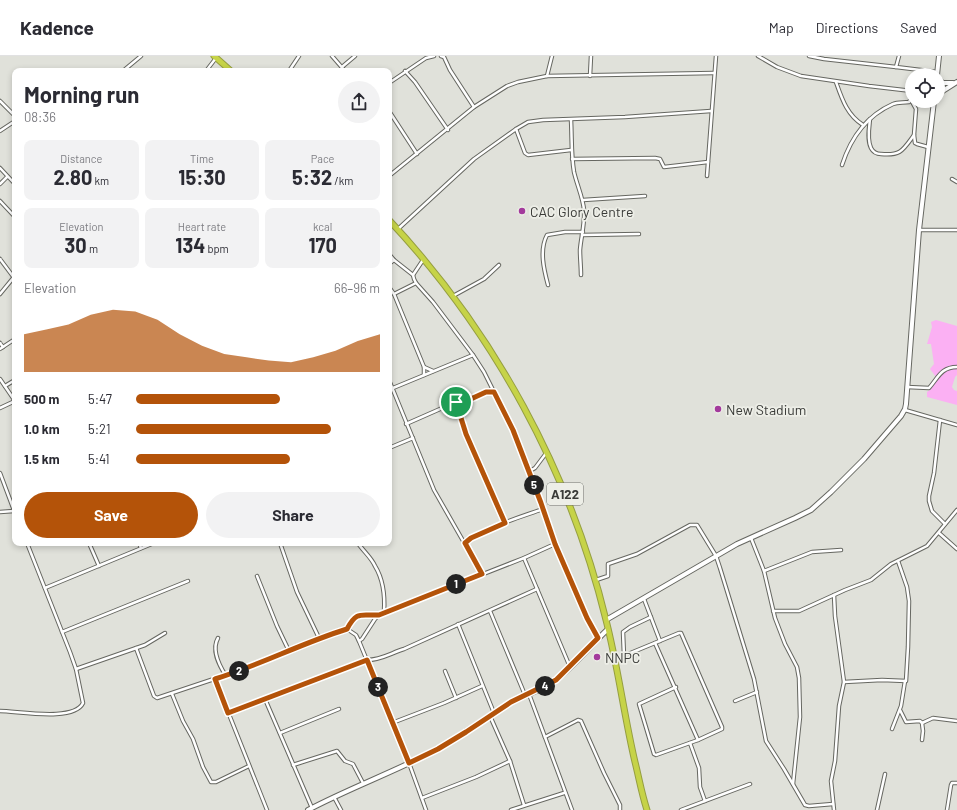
<!DOCTYPE html>
<meta charset="utf-8">
<style>
body{margin:0;font-family:Barlow,sans-serif;background:#f2f2f3;color:#2b2b33;height:100vh;display:flex;flex-direction:column;font-size:15px;white-space:nowrap}
*{box-sizing:border-box;margin:0}
p{font-size:13px;color:#7c7c81}
.icon{flex:none;width:22px;height:22px;fill:none;stroke:currentColor;stroke-width:2;stroke-linecap:round;stroke-linejoin:round}
.map{position:relative;flex:1;overflow:hidden}
.side{position:absolute;left:12px;top:12px;width:380px;height:478px;display:flex;flex-direction:column;background:#fff;border-radius:8px;box-shadow:0 2px 6px #0003}
.side>*{flex:none}
.fabs{position:absolute;left:905px;top:12px;display:grid;gap:8px}
.fabs a{display:grid;place-items:center;width:40px;height:40px;border-radius:50%;background:#fff;box-shadow:0 2px 6px #0003;font-size:20px}
.pin{position:absolute;display:grid;place-items:center;width:34px;height:34px;color:#fff;margin:-17px;border:2px solid #fff;border-radius:50%;box-shadow:0 1px 4px #0007}
.km{position:absolute;width:20px;height:20px;margin:-10px;border-radius:50%;background:#222;color:#fff;font-size:11px;line-height:20px;text-align:center}
.round{display:grid;place-items:center;flex:none;width:42px;height:42px;border-radius:21px;background:#f2f2f3}
.headline{display:flex;align-items:center;justify-content:space-between;height:68px;padding:0 12px}
h1{font-size:22px;font-weight:700;line-height:30px}
.stats{display:grid;grid-template-columns:repeat(3,1fr);gap:6px;height:68px;padding:4px 12px}
.stats div{display:grid;align-content:center;border-radius:8px;background:#f2f2f3;text-align:center}
.stats b{font-size:20px;font-weight:700}
.stats small{font-size:11px;font-weight:400}
.stats p{font-size:11px}
.chart{height:112px;padding:8px 12px}
.chart p{display:flex;justify-content:space-between}
.chart svg{width:100%;height:72px;margin-top:4px;fill:#b45309;opacity:.7}
.primary-button{display:flex;gap:8px;margin-top:auto;padding:8px 12px}
.primary-button a{flex:1;height:46px;border-radius:24px;background:#b45309;color:#fff;font-size:16px;font-weight:700;line-height:46px;text-align:center}
.primary-button a+a{background:#f2f2f3;color:#2b2b33}
ul{padding:0 12px;list-style:none;font-size:13px}
li{display:grid;grid-template-columns:64px 48px 1fr;align-items:center;height:30px}
li i{height:10px;border-radius:5px;background:#b45309}
header{display:flex;align-items:center;gap:24px;box-sizing:border-box;height:56px;padding:0 20px;background:#fff;border-bottom:1px solid #e1e1e2}
header strong{font-size:19px}
nav{display:flex;gap:22px;margin-inline-start:auto;font-size:14px}
.map>svg:first-child{display:block}
.green{fill:#fbb0f3}
.lines{fill:none;stroke-linecap:round;stroke-linejoin:round}
.street-casing{stroke:#666761;stroke-width:4.5}
.secondary-casing{stroke:#666761;stroke-width:6}
.highway-casing{stroke:#959e42;stroke-width:7}
.street{stroke:#fff;stroke-width:2.5}
.secondary{stroke:#fff;stroke-width:4}
.highway{stroke:#c6d348;stroke-width:5}
.route-casing{stroke:#fff;stroke-width:8}
.route{stroke:#b45309;stroke-width:5}
.poi-dot{fill:#a33a9c;stroke:#edeee7;stroke-width:1.5}
.labels{text-anchor:middle;dominant-baseline:central;stroke-width:3.5;stroke-linejoin:round;paint-order:stroke}
.shield{fill:#edeee7;stroke:#70716c;stroke-width:1}
.shield-label{font-size:13px;font-weight:bold;fill:#3a3b38}
.poi-label{font-size:14px;fill:#3a3b38;stroke:#edeee7;text-anchor:start}
</style>
<header>
<strong>Kadence</strong>
<nav><a>Map</a><a>Directions</a><a>Saved</a></nav>
</header>
<div class="map">
<svg width="957" height="754" viewBox="0 0 957 754">
<rect width="100%" height="100%" fill="#e0e1da"/>
<path class="green" d="M936 264 957 270V319L955 321 952 331 954 334 957 335V349L927 341V336L931 333 940 318 936 321 930 313 934 308 931 288H927L932 271 931 266Z"/>
<g class="lines">
<g class="street-casing">
<g id="street">
<path d="M332 0 345 15"/>
<path d="M441 0 444 1 450 14 474 51"/>
<path d="M758 0 777 11 801 20 869 30 912 35"/>
<path d="M809 0 824 3 896 11"/>
<path d="M899 0 896 11 937 16"/>
<path d="M342 11 355 0"/>
<path d="M123 15 141 0"/>
<path d="M206 15 216 2"/>
<path d="M289 15 299 0"/>
<path d="M405 15 415 26 448 74"/>
<path d="M547 20 552 0"/>
<path d="M590 20 591 0"/>
<path d="M836 26C842 43 847 59 863 69"/>
<path d="M389 27 426 2 434 0"/>
<path d="M911 44 916 53 914 79 915 87 917 88 928 91"/>
<path d="M0 45 15 60"/>
<path d="M389 55 417 98"/>
<path d="M870 63C869 72 867 84 871 92 873 96 877 98 881 98 901 100 903 94 914 79"/>
<path d="M571 64C572 82 571 98 574 116 577 129 583 142 584 154 585 168 581 181 580 194 580 202 581 211 581 219"/>
<path d="M516 73 525 97 528 99 571 94"/>
<path d="M0 75 15 65"/>
<path d="M572 103 655 102 660 103 664 111 708 106"/>
<path d="M842 109C851 81 866 60 893 48 898 46 903 47 909 46L912 41"/>
<path d="M0 112 15 128"/>
<path d="M389 120 474 51 507 30 518 26 547 20 714 17"/>
<path d="M707 120 716 0"/>
<path d="M952 123 957 126"/>
<path d="M0 128 7 121"/>
<path d="M583 144 645 140"/>
<path d="M0 145 15 161"/>
<path d="M398 173 474 103 516 73 528 66 543 64 625 61 711 55"/>
<path d="M920 174H957"/>
<path d="M582 179 639 178"/>
<path d="M389 198 394 204 413 219"/>
<path d="M0 203 15 223"/>
<path d="M423 204 413 219 414 223 416 227 433 246 473 299 484 316 513 374 541 447 555 488 587 563 598 582"/>
<path d="M389 208 394 204"/>
<path d="M548 229C544 214 539 194 547 179L565 176H583"/>
<path d="M389 231 394 238 424 311V319"/>
<path d="M0 238 14 221"/>
<path d="M394 238 416 227"/>
<path d="M453 240 484 223 499 209"/>
<path d="M0 287 3 291"/>
<path d="M0 293 15 283"/>
<path d="M424 311 433 315"/>
<path d="M0 323 15 345"/>
<path d="M389 324 434 434 482 518"/>
<path d="M5 330 15 324"/>
<path d="M907 331 929 332C938 322 941 311 957 311"/>
<path d="M393 332 473 299"/>
<path d="M456 346 466 378 505 467"/>
<path d="M0 352 15 345"/>
<path d="M905 354 957 369"/>
<path d="M940 364 934 417 929 440V445L932 455 945 468"/>
<path d="M406 368 456 346 473 342 486 336H494"/>
<path d="M389 392 413 382"/>
<path d="M528 416 535 412 547 396"/>
<path d="M0 417 15 457"/>
<path d="M0 456 14 455"/>
<path d="M939 477 957 493"/>
<path d="M751 482 764 515 775 562 785 588 797 611 799 622 800 661 793 728"/>
<path d="M89 487 99 510"/>
<path d="M139 487 141 492"/>
<path d="M280 487 297 536 319 582"/>
<path d="M358 487C363 495 371 501 375 510 383 523 385 541 384 556"/>
<path d="M465 487C486 471 518 462 543 453"/>
<path d="M524 502 570 611"/>
<path d="M764 515 812 496 841 494"/>
<path d="M257 520 277 570 289 595"/>
<path d="M596 524 608 520V508L637 498 690 469H697L716 500 720 512 754 623 766 685 784 713 805 749 809 750 833 748"/>
<path d="M45 532 154 487"/>
<path d="M834 539 835 560 844 626 839 650 835 705 831 725 834 754"/>
<path d="M644 543 660 585"/>
<path d="M490 555 525 639"/>
<path d="M773 555H799L845 534 871 524 891 508 927 490 957 454"/>
<path d="M360 559H379L375 563 362 583 359 585 356 579 347 573 353 562Z"/>
<path d="M379 559 524 502 555 488"/>
<path d="M458 568 494 657"/>
<path d="M62 576 188 525"/>
<path d="M218 582C211 594 219 609 226 620"/>
<path d="M359 585 409 707 426 754"/>
<path d="M655 587 698 684"/>
<path d="M136 592 154 640 157 642 250 611 319 582 347 573"/>
<path d="M624 600 623 576 630 571 651 561"/>
<path d="M616 603 679 577H681L722 671V673L698 684 656 699 654 698 639 648 676 631"/>
<path d="M76 613 145 589 165 577"/>
<path d="M445 615 456 642"/>
<path d="M215 623 267 754"/>
<path d="M844 626 882 624 906 625 908 591 909 545 907 531 898 505"/>
<path d="M172 638 183 665 193 683 203 711 211 726H216L249 710"/>
<path d="M529 638 572 754"/>
<path d="M265 643 312 752"/>
<path d="M735 645 757 636"/>
<path d="M900 654 906 666 920 665 922 667 923 675 922 684"/>
<path d="M0 655C18 655 74 666 83 647L76 613 70 596 27 487"/>
<path d="M228 657 367 604C381 604 391 597 404 593L537 533"/>
<path d="M490 660 510 705 524 749"/>
<path d="M392 667 444 647 482 630"/>
<path d="M922 667 933 662 957 665"/>
<path d="M892 673 901 650 905 625"/>
<path d="M280 677 339 653"/>
<path d="M545 681 578 664 581 665 604 717 620 749V754"/>
<path d="M690 687 699 712 700 731 705 745"/>
<path d="M293 709 337 695 345 705 353 708 363 727"/>
<path d="M334 741 341 754"/>
<path d="M422 742 476 721 510 705"/>
<path d="M511 754 564 737"/>
<path d="M681 754 750 728"/>
<path d="M877 754 885 718"/>
<path d="M947 754 951 729 952 727H957"/>
</g>
</g>
<g class="secondary-casing">
<g id="secondary">
<path d="M937 19 939 0"/>
<path d="M938 23 943 27H953"/>
<path d="M938 38 957 26"/>
<path d="M606 564 737 488 795 462 811 454 831 436 864 403 901 360 905 353 906 348 919 174 934 45"/>
<path d="M308 754C346 734 386 719 424 700 454 685 481 664 510 647 524 639 543 634 556 624 575 609 591 589 608 573"/>
</g>
</g>
<g class="highway-casing">
<g id="highway">
<path d="M214 0 231 15"/>
<path d="M389 164C494 276 570 416 606 564 618 611 624 659 635 706 639 722 642 739 647 754"/>
</g>
</g>
<use href="#street" class="street"/>
<use href="#secondary" class="secondary"/>
<use href="#highway" class="highway"/>
</g>
<g class="lines">
<g class="route-casing">
<path id="route" d="M486 336H494L513 374 541 447 555 488 587 562 598 582 556 624 511 646 466 676 438 693 409 707 367 604 228 657 215 623C260 609 302 587 347 573 357 554 361 560 379 559L482 518 465 487 471 482 505 467 466 378 456 346 473 342Z"/>
</g>
<use href="#route" class="route"/>
</g>
<g class="poi-dot">
<circle cx="522" cy="155" r="4"/>
<circle cx="718" cy="353" r="4"/>
<circle cx="597" cy="601" r="4"/>
</g>
<g class="labels">
<rect class="shield" x="547" y="427" width="36" height="22" rx="3"/>
<g class="shield-label">
<text x="565" y="438">A122</text>
</g>
<g class="poi-label">
<text x="530" y="155">CAC Glory Centre</text>
<text x="726" y="353">New Stadium</text>
<text x="605" y="601">NNPC</text>
</g>
</g>
</svg>
<div class="fabs">
<a><svg class="icon" aria-label="locate" viewBox="0 0 24 24"><circle cx="12" cy="12" r="6"/><path d="M12 2v4M12 18v4M2 12h4M18 12h4"/></svg></a>
</div>
<div class="pin" style="left:456px;top:346px;background:#1e9e55"><svg class="icon" aria-label="arrive" viewBox="0 0 24 24"><path d="M6 21V4h12l-3 4 3 4H6"/></svg></div>
<b class="km" style="left:456px;top:528px">1</b>
<b class="km" style="left:239px;top:615px">2</b>
<b class="km" style="left:378px;top:631px">3</b>
<b class="km" style="left:545px;top:630px">4</b>
<b class="km" style="left:534px;top:429px">5</b>
<section class="side">
<div class="headline"><div><h1>Morning run</h1><p>08:36</p></div><a class="round"><svg class="icon" aria-label="share" viewBox="0 0 24 24"><path d="M12 15V3M7 8l5-5 5 5M5 13v7h14v-7"/></svg></a></div>
<div class="stats">
<div><p>Distance</p><b>2.80<small> km</small></b></div>
<div><p>Time</p><b>15:30</b></div>
<div><p>Pace</p><b>5:32<small> /km</small></b></div>
</div>
<div class="stats">
<div><p>Elevation</p><b>30<small> m</small></b></div>
<div><p>Heart rate</p><b>134<small> bpm</small></b></div>
<div><p>kcal</p><b>170</b></div>
</div>
<div class="chart"><p><span>Elevation</span>66–96 m</p>
<svg viewBox="0 0 160 44" preserveAspectRatio="none"><path d="M0 44V21L10 18L20 15L30 9L40 6L50 7L60 12L70 21L80 28L90 33L100 35L110 37L120 38L130 35L140 31L150 25L160 21V44z"/></svg>
</div>
<ul>
<li><b>500 m</b>5:47<i style="width:59%"></i></li>
<li><b>1.0 km</b>5:21<i style="width:80%"></i></li>
<li><b>1.5 km</b>5:41<i style="width:63%"></i></li>
</ul>
<div class="primary-button"><a>Save</a><a>Share</a></div>
</section>
</div>
